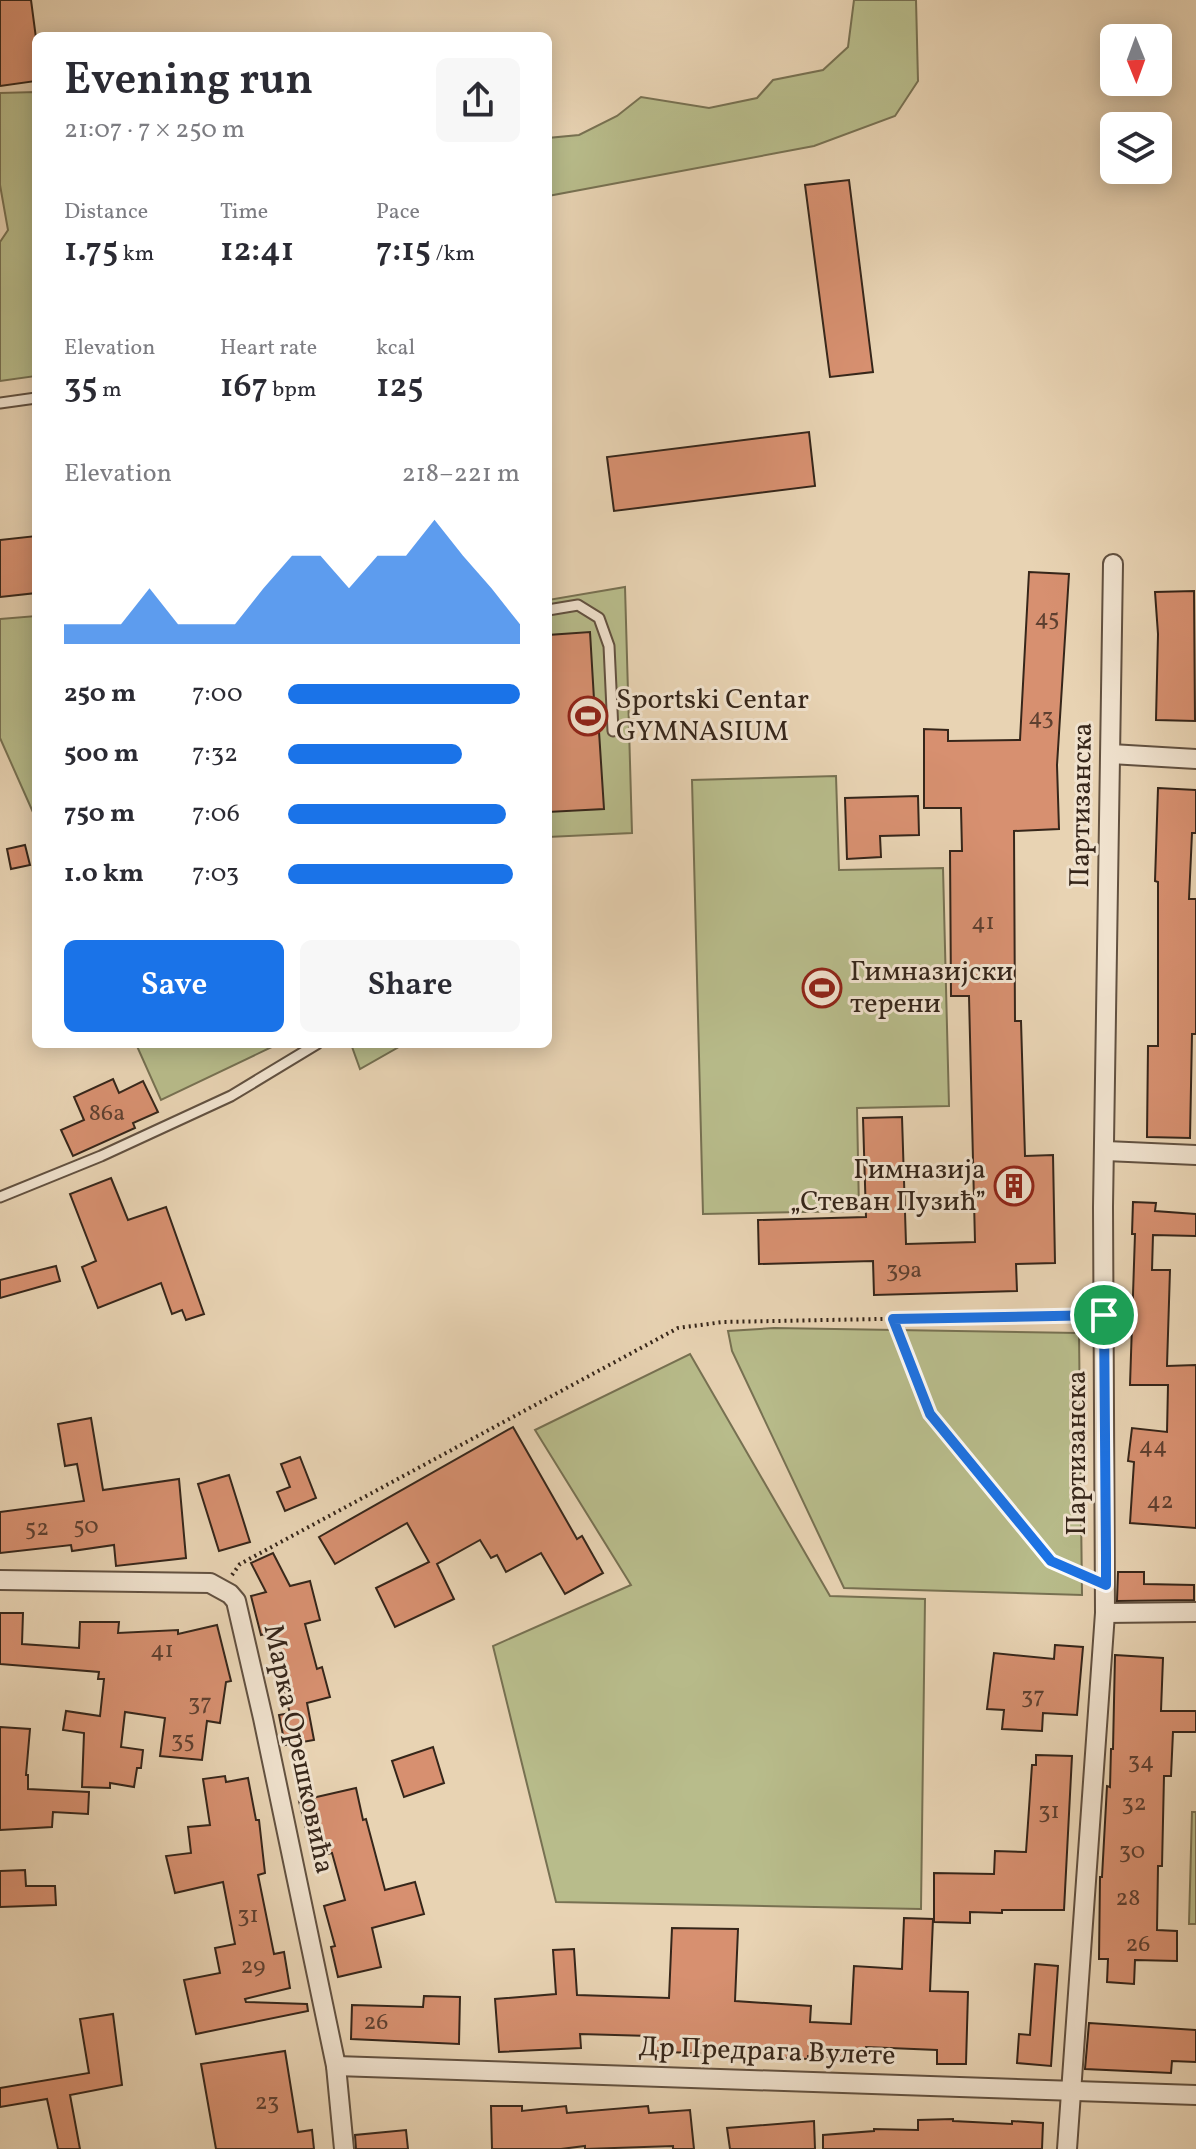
<!DOCTYPE html>
<meta charset="utf-8">
<style>
body{margin:0;font-family:Vollkorn,serif;background:#f7f7f7;color:#2b2b33;height:100vh;display:flex;flex-direction:column;font-size:30px;white-space:nowrap}
*{box-sizing:border-box;margin:0}
p{font-size:26px;color:#7c7c81}
.icon{flex:none;width:44px;height:44px;fill:none;stroke:currentColor;stroke-width:2;stroke-linecap:round;stroke-linejoin:round}
.map{position:relative;flex:1;overflow:hidden}
.sheet{position:absolute;left:32px;top:32px;width:520px;height:1016px;display:flex;flex-direction:column;background:#fff;border-radius:12px;box-shadow:0 4px 20px #0003}
.sheet>*{flex:none}
.needle{width:52px;rotate:179deg}
.buttons{position:absolute;left:1100px;top:24px;display:grid;gap:16px}
.buttons a{display:grid;place-items:center;width:72px;height:72px;border-radius:12px;background:#fff;box-shadow:0 4px 20px #0003;font-size:40px}
.pin{position:absolute;display:grid;place-items:center;width:68px;height:68px;color:#fff;margin:-34px;border:4px solid #fff;border-radius:50%;box-shadow:0 2px 8px #0007}
.round{display:grid;place-items:center;flex:none;width:84px;height:84px;border-radius:12px;background:#f7f7f7}
.head{display:flex;align-items:center;justify-content:space-between;height:136px;padding:0 32px}
h1{font-size:44px;font-weight:600;line-height:60px}
.stats{display:grid;grid-template-columns:repeat(3,1fr);gap:12px;height:136px;padding:8px 32px}
.stats div{display:grid;align-content:center}
.stats b{font-size:34px;font-weight:600}
.stats small{font-size:22px;font-weight:400}
.stats p{font-size:22px}
.chart{height:224px;padding:16px 32px}
.chart p{display:flex;justify-content:space-between}
.chart svg{width:100%;height:144px;margin-top:8px;fill:#1a73e8;opacity:.7}
.button{display:flex;gap:16px;margin-top:auto;padding:16px 32px}
.button a{flex:1;height:92px;border-radius:12px;background:#1a73e8;color:#fff;font-size:32px;font-weight:600;line-height:92px;text-align:center}
.button a+a{background:#f7f7f7;color:#2b2b33}
ul{padding:0 32px;list-style:none;font-size:26px}
li{display:grid;grid-template-columns:128px 96px 1fr;align-items:center;height:60px}
li i{height:20px;border-radius:10px;background:#1a73e8}
.map>svg:first-child{display:block}
.green{fill:#b8bc8b;stroke:#777152;stroke-width:2}
.building{fill:#d79070;stroke:#36261a;stroke-width:2}
.lines{fill:none;stroke-linecap:round;stroke-linejoin:round}
.service-casing{stroke:#625140;stroke-width:13}
.minor-casing{stroke:#625140;stroke-width:22}
.path{stroke:#36261a;stroke-width:4;stroke-dasharray:2 4;stroke-linecap:butt}
.service{stroke:#f0e2ce;stroke-width:9}
.minor{stroke:#f0e2ce;stroke-width:18}
.route-casing{stroke:#fff;stroke-width:16}
.route{stroke:#1a73e8;stroke-width:10}
.labels{text-anchor:middle;dominant-baseline:central;stroke-width:6;stroke-linejoin:round;paint-order:stroke}
.number-label{font-size:24px;fill:#5e4030}
.poi-label{font-size:28px;fill:#36261a;stroke:#f0e2ce;text-anchor:start}
.street-label{font-size:28px;fill:#36261a;stroke:#f0e2ce}
</style>
<div class="map">
<svg width="1196" height="2149" viewBox="0 0 1196 2149">
<rect width="100%" height="100%" fill="#e8d3b3"/>
<filter id="stains"><feTurbulence type="fractalNoise" baseFrequency=".0025" numOctaves="4"/><feColorMatrix values="0 0 0 0 .2 0 0 0 0 .09 0 0 0 0 .02 0 0 0 .5 -.17"/></filter>
<radialGradient id="worn" r=".72"><stop offset=".6" stop-color="#630" stop-opacity="0"/><stop offset="1" stop-color="#630" stop-opacity=".3"/></radialGradient>
<g class="green">
<path d="M854 0H916L918 81 895 116 814 146 548 196V138L579 135 617 116 641 97 709 108 757 98 773 80 823 70 848 47Z"/>
<path d="M36 92V376L0 381V242L8 230 0 185V93Z"/>
<path d="M625 587 632 833 548 837V600Z"/>
<path d="M36 616V819L0 738V619Z"/>
<path d="M836 776 839 870 943 868 949 1106 857 1108 859 1211 703 1214 692 780Z"/>
<path d="M136 1044H278L161 1100Z"/>
<path d="M351 1044H404L360 1069Z"/>
<path d="M774 1328 1079 1333 1082 1595 844 1588 732 1351 728 1331Z"/>
<path d="M690 1354 830 1596 925 1599 921 1909 556 1902 493 1646 631 1585 535 1430Z"/>
<path d="M1192 1812H1196V1924H1189Z"/>
</g>
<g class="building">
<path d="M0 0H31L36 38V81L0 86Z"/>
<path d="M849 180 873 372 830 377 805 185Z"/>
<path d="M809 432 815 486 614 511 607 457Z"/>
<path d="M36 536V593L0 597V540Z"/>
<path d="M1029 572 1069 574 1057 765 1059 829 1014 831 1015 1021H1021L1025 1156 1053 1155 1055 1263 1016 1264 1017 1291 874 1295 873 1261 759 1264 758 1220 866 1217 863 1118 902 1117 906 1244 975 1242 969 996H951L950 851H962L961 808H924V729L948 730V741L1020 740Z"/>
<path d="M1194 591 1195 721 1156 720 1158 634 1155 592Z"/>
<path d="M590 632 595 716H598L604 809 548 812V635Z"/>
<path d="M1158 788 1196 790V833H1192L1189 899H1196V1034H1192L1190 1138 1147 1137 1148 1046H1158V882L1155 881Z"/>
<path d="M918 796 919 835 880 836 881 857 847 859 845 798Z"/>
<path d="M25 845 30 865 11 869 7 849Z"/>
<path d="M113 1079 119 1093 143 1081 158 1112 133 1123 135 1128 73 1156 61 1130 84 1120 74 1097Z"/>
<path d="M111 1178 128 1220 166 1207 204 1314 186 1320 182 1310 172 1314 161 1283 98 1308 82 1267 96 1261 70 1194Z"/>
<path d="M1133 1202 1156 1203 1155 1211 1196 1214V1236L1153 1235 1152 1270H1170L1167 1366 1196 1365V1528L1130 1523 1134 1462 1128 1461 1132 1428 1167 1432 1168 1385H1130L1135 1234H1132Z"/>
<path d="M56 1266 60 1281 0 1298V1280Z"/>
<path d="M91 1418 103 1490 179 1479 186 1558 116 1566 114 1545 72 1551 71 1545 0 1553V1512L84 1501 77 1464 65 1466 58 1424Z"/>
<path d="M513 1427 577 1539 582 1536 603 1573 565 1594 541 1553 506 1572 497 1555 491 1558 480 1540 437 1564 454 1599 395 1627 376 1588 429 1562 407 1523 335 1564 319 1537Z"/>
<path d="M300 1457 316 1498 285 1511 277 1492 290 1487 281 1464Z"/>
<path d="M229 1475 250 1542 219 1551 198 1484Z"/>
<path d="M273 1553 290 1586 310 1581 320 1620 305 1624 317 1669 322 1667 330 1697 307 1703 314 1740 285 1745 279 1715 290 1713 277 1669 274 1670 265 1634 261 1635 251 1596 266 1592 251 1563Z"/>
<path d="M1118 1572H1144V1584L1194 1585V1600L1117 1601Z"/>
<path d="M0 1613H23L22 1644 79 1648 80 1622H119L118 1633 178 1630V1634L217 1625 231 1681 226 1682 220 1723 207 1721 202 1760 160 1756 165 1718 125 1712 121 1747 143 1750 141 1768H137L134 1787 110 1783V1788L82 1787 84 1733 63 1730 66 1711 100 1716 104 1679H98L99 1672 0 1664Z"/>
<path d="M1055 1645 1083 1647 1077 1715 1043 1713 1042 1731 1002 1729 1004 1710 987 1709 994 1653 1054 1659Z"/>
<path d="M1115 1655 1163 1658 1161 1711H1196V1732H1173L1171 1776H1164L1162 1866H1158L1157 1930 1177 1931V1961L1135 1960 1134 1984 1107 1982 1108 1959H1099L1100 1877H1102L1107 1786 1110 1787 1111 1749H1113Z"/>
<path d="M0 1727 30 1729 26 1775H28V1789L89 1792 88 1814 53 1812 52 1827 0 1830Z"/>
<path d="M433 1747 444 1783 404 1797 392 1761Z"/>
<path d="M1036 1755 1072 1756 1064 1910H1002V1913L970 1912V1923L934 1922V1873L994 1874 995 1851 1026 1852 1032 1765H1036Z"/>
<path d="M225 1776 226 1782 248 1778 256 1820H259L265 1873 258 1875 274 1954 284 1952 290 1988 245 1999 246 2002 307 2004 308 2011 196 2034 184 1980 220 1973 215 1948 235 1944 223 1882 175 1893 166 1856 191 1853 188 1827 210 1825 203 1779Z"/>
<path d="M356 1788 363 1820 366 1819 385 1890 415 1882 424 1914 372 1928 381 1967 338 1977 331 1947 335 1946 324 1906 345 1900 332 1853 313 1857 299 1801Z"/>
<path d="M25 1870 26 1886H55L56 1905 0 1907V1871Z"/>
<path d="M904 1918 933 1919 930 1991 968 1992 966 2064H937V2050L866 2047 865 2059 808 2056V2059L650 2051V2036L580 2034 581 2048 499 2052 495 1999 556 1994 553 1950 574 1949 577 1995 669 1998 672 1928 738 1929 735 2001 811 2006 810 2022 851 2024 854 1966 902 1969Z"/>
<path d="M1035 1964 1058 1966 1051 2066 1017 2063 1019 2034 1030 2035Z"/>
<path d="M424 1996 460 1997 459 2044 351 2039 352 2005 423 2007Z"/>
<path d="M113 2014 122 2085 70 2095 80 2149H58L47 2099 0 2107V2088L89 2073 80 2019Z"/>
<path d="M1089 2023 1196 2030V2062L1172 2061 1171 2073 1085 2069Z"/>
<path d="M285 2051 298 2132 312 2130 314 2149H216L201 2064Z"/>
<path d="M491 2106H522V2111L566 2106 567 2113 648 2106 649 2113 690 2110 694 2149H673V2146L585 2149V2146L561 2149H492Z"/>
<path d="M953 2119V2121L1012 2124V2121L1043 2123 1042 2149H823V2135L874 2131V2129L918 2130V2120Z"/>
<path d="M814 2121 815 2149H730L727 2128Z"/>
<path d="M406 2130 408 2149H356L355 2135Z"/>
</g>
<g class="lines">
<g class="service-casing">
<g id="service">
<path d="M0 403 36 398"/>
<path d="M548 610 578 605 599 618 609 646 613 731"/>
<path d="M0 1197 101 1156 231 1096 317 1044"/>
</g>
</g>
<g class="minor-casing">
<g id="minor">
<path d="M1111 754 1196 759"/>
<path d="M1106 1151 1196 1155"/>
<path d="M0 1580 210 1583 230 1594 236 1601 263 1718 336 2066 344 2149"/>
<path d="M1105 1613 1196 1612"/>
<path d="M336 2066 1196 2095"/>
<path d="M1067 2149 1105 1613 1103 1207 1113 564"/>
</g>
</g>
<g class="path">
<path d="M893 1319 930 1414 1051 1561 1085 1576"/>
<path d="M232 1575 240 1564 678 1328 723 1322 1085 1315"/>
</g>
<use href="#service" class="service"/>
<use href="#minor" class="minor"/>
</g>
<g class="lines">
<g class="route-casing">
<path id="route" d="M1104 1315 1106 1555V1585L1051 1561 930 1414 893 1319Z"/>
</g>
<use href="#route" class="route"/>
</g>
<defs>
<g id="stadium-ring" transform="scale(2)"><circle r="9.5" fill="#f0e2ce" stroke="#8f2418" stroke-width="1.5"/><path d="M0-5a6.5 5 0 1 0 0 10a6.5 5 0 1 0 0-10ZM-3.5-1.8h7v3.6h-7Z" fill="#8f2418"/></g>
<g id="building-ring" transform="scale(2)"><circle r="9.5" fill="#f0e2ce" stroke="#8f2418" stroke-width="1.5"/><path d="M-4-6H4V6H1V3H-1V6H-4ZM-2.5-4.3h1.7v1.8h-1.7ZM.8-4.3h1.7v1.8H.8ZM-2.5-1h1.7V.8h-1.7ZM.8-1h1.7V.8H.8Z" fill="#8f2418"/></g>
</defs>
<g fill-rule="evenodd">
<use href="#stadium-ring" x="588" y="716"/>
<use href="#stadium-ring" x="822" y="988"/>
<use href="#building-ring" x="1014" y="1186"/>
</g>
<g class="labels">
<g class="number-label">
<text x="1047" y="619">45</text>
<text x="1041" y="718">43</text>
<text x="983" y="923">41</text>
<text x="107" y="1114">86a</text>
<text x="904" y="1271">39a</text>
<text x="1153" y="1447">44</text>
<text x="1160" y="1502">42</text>
<text x="86" y="1527">50</text>
<text x="37" y="1529">52</text>
<text x="162" y="1651">41</text>
<text x="1033" y="1697">37</text>
<text x="200" y="1704">37</text>
<text x="183" y="1741">35</text>
<text x="1141" y="1762">34</text>
<text x="1134" y="1804">32</text>
<text x="1049" y="1812">31</text>
<text x="1132" y="1852">30</text>
<text x="1128" y="1899">28</text>
<text x="248" y="1916">31</text>
<text x="1138" y="1945">26</text>
<text x="253" y="1967">29</text>
<text x="376" y="2023">26</text>
<text x="267" y="2103">23</text>
</g>
<g class="poi-label">
<text x="616" y="700">Sportski Centar<tspan x="616" dy="32">GYMNASIUM</tspan></text>
<text x="850" y="972">Гимназијски<tspan x="850" dy="32">терени</tspan></text>
<text x="986" y="1170" text-anchor="end">Гимназија<tspan x="986" dy="32">„Стеван Пузић”</tspan></text>
</g>
<g class="street-label">
<text transform="translate(1082 805) rotate(-89)">Партизанска</text>
<text transform="translate(1077 1453) rotate(-90)">Партизанска</text>
<text transform="translate(298 1749) rotate(78)">Марка Орешковића</text>
<text transform="translate(767 2052) rotate(2)">Др Предрага Вулете</text>
</g>
</g>
<rect width="100%" height="100%" filter="url(#stains)"/>
<rect width="100%" height="100%" fill="url(#worn)"/>
</svg>
<div class="buttons">
<a><svg class="needle" viewBox="-14 -14 28 28"><path d="M0-13l5 13h-10z" fill="#e53935"/><path d="M0 13l5-13h-10z" fill="#7c7c81"/></svg></a>
<a><svg class="icon" aria-label="layers" viewBox="0 0 24 24"><path d="M12 4l9 5-9 5-9-5zM3 14l9 5 9-5"/></svg></a>
</div>
<div class="pin" style="left:1104px;top:1315px;background:#1e9e55"><svg class="icon" aria-label="arrive" viewBox="0 0 24 24"><path d="M6 21V4h12l-3 4 3 4H6"/></svg></div>
<section class="sheet">
<div class="head"><div><h1>Evening run</h1><p>21:07 · 7 × 250 m</p></div><a class="round"><svg class="icon" aria-label="share" viewBox="0 0 24 24"><path d="M12 15V3M7 8l5-5 5 5M5 13v7h14v-7"/></svg></a></div>
<div class="stats">
<div><p>Distance</p><b>1.75<small> km</small></b></div>
<div><p>Time</p><b>12:41</b></div>
<div><p>Pace</p><b>7:15<small> /km</small></b></div>
</div>
<div class="stats">
<div><p>Elevation</p><b>35<small> m</small></b></div>
<div><p>Heart rate</p><b>167<small> bpm</small></b></div>
<div><p>kcal</p><b>125</b></div>
</div>
<div class="chart"><p><span>Elevation</span>218–221 m</p>
<svg viewBox="0 0 160 44" preserveAspectRatio="none"><path d="M0 44V38L10 38L20 38L30 27L40 38L50 38L60 38L70 27L80 17L90 17L100 27L110 17L120 17L130 6L140 17L150 27L160 38V44z"/></svg>
</div>
<ul>
<li><b>250 m</b>7:00<i style="width:100%"></i></li>
<li><b>500 m</b>7:32<i style="width:75%"></i></li>
<li><b>750 m</b>7:06<i style="width:94%"></i></li>
<li><b>1.0 km</b>7:03<i style="width:97%"></i></li>
</ul>
<div class="button"><a>Save</a><a>Share</a></div>
</section>
</div>
